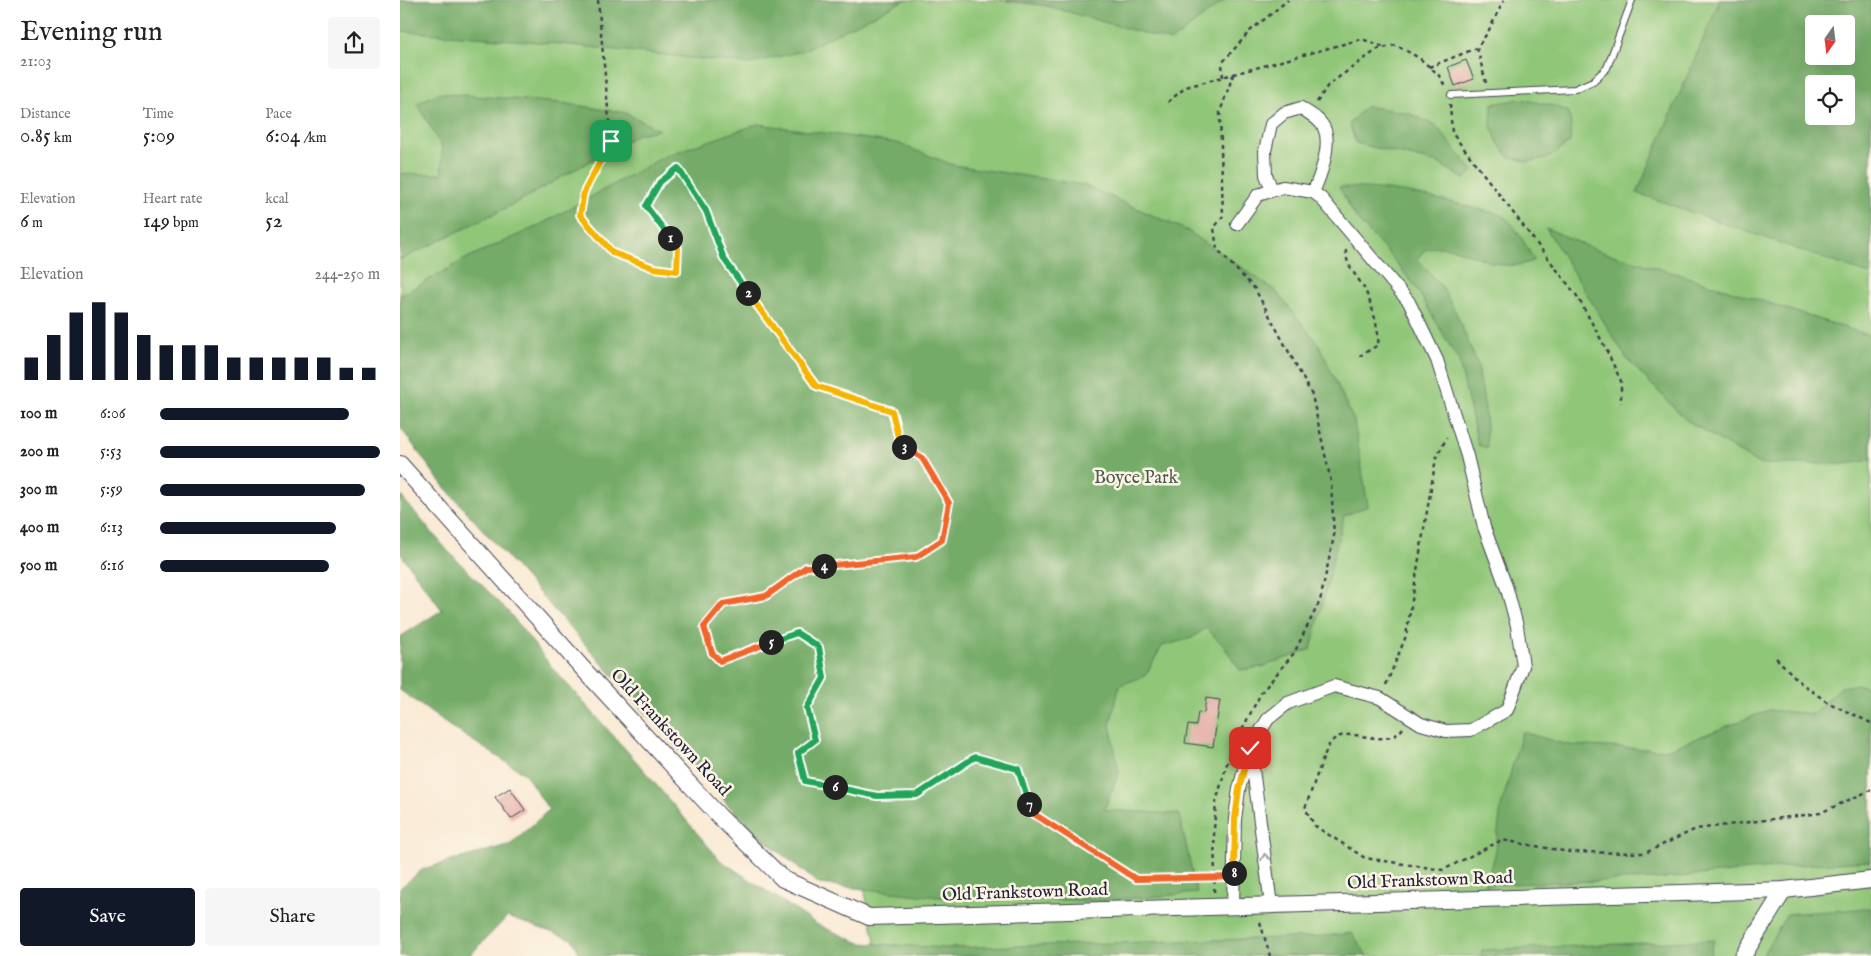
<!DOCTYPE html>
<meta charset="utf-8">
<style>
body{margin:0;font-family:"IM FELL English",serif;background:#f6f6f6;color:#222;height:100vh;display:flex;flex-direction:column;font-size:19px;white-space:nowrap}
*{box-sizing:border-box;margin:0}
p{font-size:16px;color:#767676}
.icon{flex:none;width:28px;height:28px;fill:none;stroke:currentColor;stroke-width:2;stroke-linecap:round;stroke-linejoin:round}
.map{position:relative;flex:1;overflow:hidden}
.side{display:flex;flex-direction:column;background:#fff;width:400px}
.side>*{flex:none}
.needle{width:32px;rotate:194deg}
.tools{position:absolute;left:1405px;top:15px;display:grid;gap:10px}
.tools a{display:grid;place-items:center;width:50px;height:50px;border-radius:5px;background:#fff;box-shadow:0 5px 20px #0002;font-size:25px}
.pin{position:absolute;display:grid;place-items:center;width:42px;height:42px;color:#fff;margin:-21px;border-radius:10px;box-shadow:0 2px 8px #0006}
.km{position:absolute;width:25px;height:25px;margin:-12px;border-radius:50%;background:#222;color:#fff;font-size:14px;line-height:25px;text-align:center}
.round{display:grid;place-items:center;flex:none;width:52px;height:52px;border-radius:5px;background:#f6f6f6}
.headline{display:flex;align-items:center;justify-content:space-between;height:85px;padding:0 20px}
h1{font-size:28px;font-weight:600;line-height:38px}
.figures{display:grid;grid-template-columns:repeat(3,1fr);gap:8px;height:85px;padding:5px 20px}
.figures div{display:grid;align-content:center}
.figures b{font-size:21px;font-weight:600}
.figures small{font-size:14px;font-weight:400}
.figures p{font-size:14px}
.chart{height:140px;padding:10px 20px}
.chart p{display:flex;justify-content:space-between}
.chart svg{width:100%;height:90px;margin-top:5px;stroke:#111827;stroke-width:6}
.button{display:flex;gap:10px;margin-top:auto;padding:10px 20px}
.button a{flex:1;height:58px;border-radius:5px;background:#111827;color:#fff;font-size:20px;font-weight:600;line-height:58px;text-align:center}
.button a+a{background:#f6f6f6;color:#222}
ul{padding:0 20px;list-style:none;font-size:16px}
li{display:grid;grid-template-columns:80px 60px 1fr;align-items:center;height:38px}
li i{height:12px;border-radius:6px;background:#111827}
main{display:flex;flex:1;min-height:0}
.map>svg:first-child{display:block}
.green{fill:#90c678;stroke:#59745a;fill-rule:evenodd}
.forest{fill:#74ab68;stroke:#4b6652;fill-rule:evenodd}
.building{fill:#e4b0a9}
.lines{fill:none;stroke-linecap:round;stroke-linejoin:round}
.service-casing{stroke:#424052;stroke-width:8}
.minor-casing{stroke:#424052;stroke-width:14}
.tertiary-casing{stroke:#424052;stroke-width:18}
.path{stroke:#424052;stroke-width:2.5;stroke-dasharray:4 4;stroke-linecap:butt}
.service{stroke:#fff;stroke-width:6}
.minor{stroke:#fff;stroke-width:12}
.tertiary{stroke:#fff;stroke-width:16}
.oneway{stroke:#9c9ca7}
.split-1-casing{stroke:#fff;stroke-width:10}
.split-2-casing{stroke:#fff;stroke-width:10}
.split-3-casing{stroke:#fff;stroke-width:10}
.split-4-casing{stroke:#fff;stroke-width:10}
.split-5-casing{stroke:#fff;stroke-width:10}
.split-6-casing{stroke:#fff;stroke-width:10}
.split-7-casing{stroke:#fff;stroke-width:10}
.split-8-casing{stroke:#fff;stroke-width:10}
.split-9-casing{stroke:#fff;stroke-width:10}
.split-1{stroke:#f5b400;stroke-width:6}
.split-2{stroke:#22a559;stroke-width:6}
.split-3{stroke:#f5b400;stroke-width:6}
.split-4{stroke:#f0652b;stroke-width:6}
.split-5{stroke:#f0652b;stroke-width:6}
.split-6{stroke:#22a559;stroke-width:6}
.split-7{stroke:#22a559;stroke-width:6}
.split-8{stroke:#f0652b;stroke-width:6}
.split-9{stroke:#f5b400;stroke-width:6}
.labels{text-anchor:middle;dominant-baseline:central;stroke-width:5;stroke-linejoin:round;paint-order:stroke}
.park-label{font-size:18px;fill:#485b50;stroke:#fcf5e5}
.street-label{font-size:18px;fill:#22223b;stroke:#fcf5e5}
</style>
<main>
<section class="side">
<div class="headline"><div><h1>Evening run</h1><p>21:03</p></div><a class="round"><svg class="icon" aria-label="share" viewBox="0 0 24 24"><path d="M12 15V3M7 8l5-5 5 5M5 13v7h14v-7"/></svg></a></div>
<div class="figures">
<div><p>Distance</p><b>0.85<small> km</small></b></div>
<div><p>Time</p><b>5:09</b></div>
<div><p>Pace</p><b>6:04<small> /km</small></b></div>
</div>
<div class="figures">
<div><p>Elevation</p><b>6<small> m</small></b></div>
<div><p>Heart rate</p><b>149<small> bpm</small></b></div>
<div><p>kcal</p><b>52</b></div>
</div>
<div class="chart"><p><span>Elevation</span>244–250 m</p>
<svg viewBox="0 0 160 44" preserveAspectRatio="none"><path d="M5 44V33M15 44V22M25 44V11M35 44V6M45 44V11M55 44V22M65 44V27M75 44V27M85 44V27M95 44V33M105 44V33M115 44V33M125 44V33M135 44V33M145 44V38M155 44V38"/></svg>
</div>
<ul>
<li><b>100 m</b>6:06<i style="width:86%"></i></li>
<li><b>200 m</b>5:53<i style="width:100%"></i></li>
<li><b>300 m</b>5:59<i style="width:93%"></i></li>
<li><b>400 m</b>6:13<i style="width:80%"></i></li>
<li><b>500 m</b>6:16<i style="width:77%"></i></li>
</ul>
<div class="button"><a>Save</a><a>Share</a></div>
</section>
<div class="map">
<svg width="1471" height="956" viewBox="0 0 1471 956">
<rect width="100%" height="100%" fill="#fcf5e5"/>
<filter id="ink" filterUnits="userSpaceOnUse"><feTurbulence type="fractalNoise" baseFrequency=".02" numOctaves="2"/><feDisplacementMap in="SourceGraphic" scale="10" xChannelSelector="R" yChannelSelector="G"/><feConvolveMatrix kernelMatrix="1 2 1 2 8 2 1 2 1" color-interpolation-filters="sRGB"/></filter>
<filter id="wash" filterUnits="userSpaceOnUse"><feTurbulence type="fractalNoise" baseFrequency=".0096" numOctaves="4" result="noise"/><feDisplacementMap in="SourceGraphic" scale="20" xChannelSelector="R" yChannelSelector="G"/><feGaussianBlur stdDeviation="1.12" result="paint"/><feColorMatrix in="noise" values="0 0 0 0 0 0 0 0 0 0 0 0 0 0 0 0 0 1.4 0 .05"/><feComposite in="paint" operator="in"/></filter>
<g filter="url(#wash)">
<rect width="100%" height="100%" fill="#f9ead4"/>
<path class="green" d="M0 0H1471V956H478L464 888 0 410ZM1414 24H1446V56H1414ZM1414 84H1446V116H1414Z"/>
<g class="forest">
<path d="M0 0H505L402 51 349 64 150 43 0 31Z"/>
<path d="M601 0H825L771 41 647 6Z"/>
<path d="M1320 0H1471V275L1237 193ZM1414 24H1446V56H1414ZM1414 84H1446V116H1414Z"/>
<path d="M38 93 162 103 226 113 259 130 238 134 114 204 0 260V174H42V147L17 104Z"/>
<path d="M1121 99 1155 106 1169 112 1171 126 1170 142 1150 157 1128 162 1109 157 1098 143 1091 126 1092 104Z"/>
<path d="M966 106 1008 113 1036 126 1073 171 1064 179 1038 163 956 143 949 124Z"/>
<path d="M358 124 497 143 553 165 684 185 788 231 876 291 919 345 954 421 968 506 944 516 911 649 862 667 840 670 823 645 806 628 792 638 762 646 745 676 720 685 710 724 719 772 704 810 779 814 797 893 705 901 537 897 419 884 348 827 41 483 0 427V296L69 257 138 226 265 156Z"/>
<path d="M939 187C985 187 1032 196 1077 209 1085 211 1095 212 1103 216 1112 220 1129 250 1134 260 1095 280 1058 237 1028 249 1023 250 1020 256 1017 259L1042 287 1058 317 1078 366 1085 409 1087 448 1078 445 1059 361 1015 286 990 255 956 218Z"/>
<path d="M1146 228 1196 250 1281 275 1471 336V460L1446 464H1359L1286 420 1227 359Z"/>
<path d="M0 495 47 550 107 610 151 666 235 760 320 860 418 925 460 943 546 948 915 937 952 933 967 956H181L172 939 107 917 69 956H0V888L23 869 111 844 149 810 125 774 48 725 0 690V637L42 610 0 553Z"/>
<path d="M1455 685 1471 687V861L1414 864 1256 879 1084 885 1095 856 1101 807 1122 732 1168 745 1266 750 1369 710 1413 714 1441 687Z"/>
<path d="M1471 908V956H1362L1387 914Z"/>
<path d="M1314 940 1310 956H1081L1082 950Z"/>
</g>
<g id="blocks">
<g class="building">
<path d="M1066 60 1074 79 1055 86 1048 67Z"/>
<path d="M806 698 820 700 813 747 785 743 788 725 796 726 798 712 804 713Z"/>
<path d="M110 788 125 810 111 819 95 797Z"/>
</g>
</g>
</g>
<g filter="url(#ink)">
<use href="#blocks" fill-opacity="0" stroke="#424052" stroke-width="1"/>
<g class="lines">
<g class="service-casing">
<path id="service" d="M1051 95 1175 89 1193 81 1207 68 1232 0"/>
</g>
<g class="minor-casing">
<g id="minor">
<path d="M872 190 866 175 865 151 871 124 884 113 901 108C910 114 920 119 924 128 932 144 920 178 913 192"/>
<path d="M851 754 871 905"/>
<path d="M833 906 835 819 839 789 850 748 868 719 888 703 934 686 980 698 1021 724 1046 731 1071 730 1107 710 1123 666 1117 626 1107 589 1084 527 1067 456 1037 360 1009 302 921 198 913 192 883 187 858 195 837 224"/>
</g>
</g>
<g class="tertiary-casing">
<g id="tertiary">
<path d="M0 464 186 672 319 816 383 879 469 917 1384 890 1471 880"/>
<path d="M1343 956 1384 890"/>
</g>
</g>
<g class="path">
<path d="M198 0 211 141 184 192 180 215 213 253 254 268 277 271 278 248 246 206 260 182 278 168 306 211 324 259 416 386 492 411 500 445 522 458 549 503 542 540 516 557 406 567 366 596 323 603 304 627 312 653 320 661 397 633 419 647 424 678 407 709 415 740 398 753 405 781 477 796 517 795 575 757 618 769 631 811 736 879 820 877"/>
<path d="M1077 48 1086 83"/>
<path d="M1029 67 1077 48 1088 32 1104 0"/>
<path d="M823 77 822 63 850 31 888 0"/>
<path d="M768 102 786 87 962 39 984 47"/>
<path d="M917 102 928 85 978 49 996 45 1019 58 1038 74 1045 86"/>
<path d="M1050 104 1052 133 1177 296 1204 345 1221 381V403"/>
<path d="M946 250C945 265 957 276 964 288 971 302 980 331 978 345L958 357"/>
<path d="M1376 658 1401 683 1427 702 1471 723"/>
<path d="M986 685 1006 636 1036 458 1047 437"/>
<path d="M1003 728C985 753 949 722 931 742 925 749 910 796 905 808L915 826 965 858 1043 870 1102 840 1169 852 1245 853 1296 829 1420 813 1471 790"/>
<path d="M814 892 815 877 814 830 816 802 828 760 835 743 861 693 894 653 920 601 934 536 931 482 912 395 855 289 817 249 814 228 823 216 820 112 833 75"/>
<path d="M860 922 870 956"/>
</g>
<use href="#service" class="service"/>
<use href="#minor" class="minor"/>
<use href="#tertiary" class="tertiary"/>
</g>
<defs><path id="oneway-chevron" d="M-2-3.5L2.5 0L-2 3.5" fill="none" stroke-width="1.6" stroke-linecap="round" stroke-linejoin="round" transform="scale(1.25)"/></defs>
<use class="oneway" href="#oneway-chevron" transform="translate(865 857) rotate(-98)"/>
</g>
<g class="lines" filter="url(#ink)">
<g class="split-1-casing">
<path id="split-1" d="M211 141 184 192 180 215 213 253 254 268 277 271 278 248 270 238"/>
</g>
<g class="split-2-casing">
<path id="split-2" d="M270 238 246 206 260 182 278 168 306 211 324 259 348 293"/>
</g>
<g class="split-3-casing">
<path id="split-3" d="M348 293 416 386 492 411 500 445 504 447"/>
</g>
<g class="split-4-casing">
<path id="split-4" d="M424 566 516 557 542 540 549 503 522 458 504 447"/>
</g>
<g class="split-5-casing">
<path id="split-5" d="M371 642 320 661 312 653 304 627 323 604 366 596 406 567 424 566"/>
</g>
<g class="split-6-casing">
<path id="split-6" d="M371 642 397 633 419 647 424 678 407 708 415 740 398 753 405 781 435 787"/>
</g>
<g class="split-7-casing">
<path id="split-7" d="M435 787 477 796 517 795 575 757 618 769 629 804"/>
</g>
<g class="split-8-casing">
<path id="split-8" d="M629 804 631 812 736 879 834 877V873"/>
</g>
<g class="split-9-casing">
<path id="split-9" d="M834 873 835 819 839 789 850 748"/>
</g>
<use href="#split-1" class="split-1"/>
<use href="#split-2" class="split-2"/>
<use href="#split-3" class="split-3"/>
<use href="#split-4" class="split-4"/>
<use href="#split-5" class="split-5"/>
<use href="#split-6" class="split-6"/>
<use href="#split-7" class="split-7"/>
<use href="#split-8" class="split-8"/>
<use href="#split-9" class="split-9"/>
</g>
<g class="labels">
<g class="park-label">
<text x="736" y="478">Boyce Park</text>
</g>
<g class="street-label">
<text transform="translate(270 733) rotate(47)">Old Frankstown Road</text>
<text transform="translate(1030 881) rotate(-2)">Old Frankstown Road</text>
<text transform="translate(625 893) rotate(-2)">Old Frankstown Road</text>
</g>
</g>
</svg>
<div class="tools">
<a><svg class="needle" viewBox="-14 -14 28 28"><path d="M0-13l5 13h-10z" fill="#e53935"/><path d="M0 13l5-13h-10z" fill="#767676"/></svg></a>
<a><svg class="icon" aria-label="locate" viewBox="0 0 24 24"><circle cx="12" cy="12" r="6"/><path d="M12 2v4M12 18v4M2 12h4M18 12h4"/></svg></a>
</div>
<div class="pin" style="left:211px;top:141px;background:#1e9e55"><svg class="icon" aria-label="arrive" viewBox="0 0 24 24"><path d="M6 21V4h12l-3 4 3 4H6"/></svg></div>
<div class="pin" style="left:850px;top:748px;background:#d93025"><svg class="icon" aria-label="check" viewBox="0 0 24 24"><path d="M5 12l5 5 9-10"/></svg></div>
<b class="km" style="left:270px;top:238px">1</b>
<b class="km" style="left:348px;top:293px">2</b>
<b class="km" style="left:504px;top:447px">3</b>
<b class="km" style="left:424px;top:566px">4</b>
<b class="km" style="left:371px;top:642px">5</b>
<b class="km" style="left:435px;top:787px">6</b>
<b class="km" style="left:629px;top:804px">7</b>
<b class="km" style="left:834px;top:873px">8</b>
</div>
</main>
